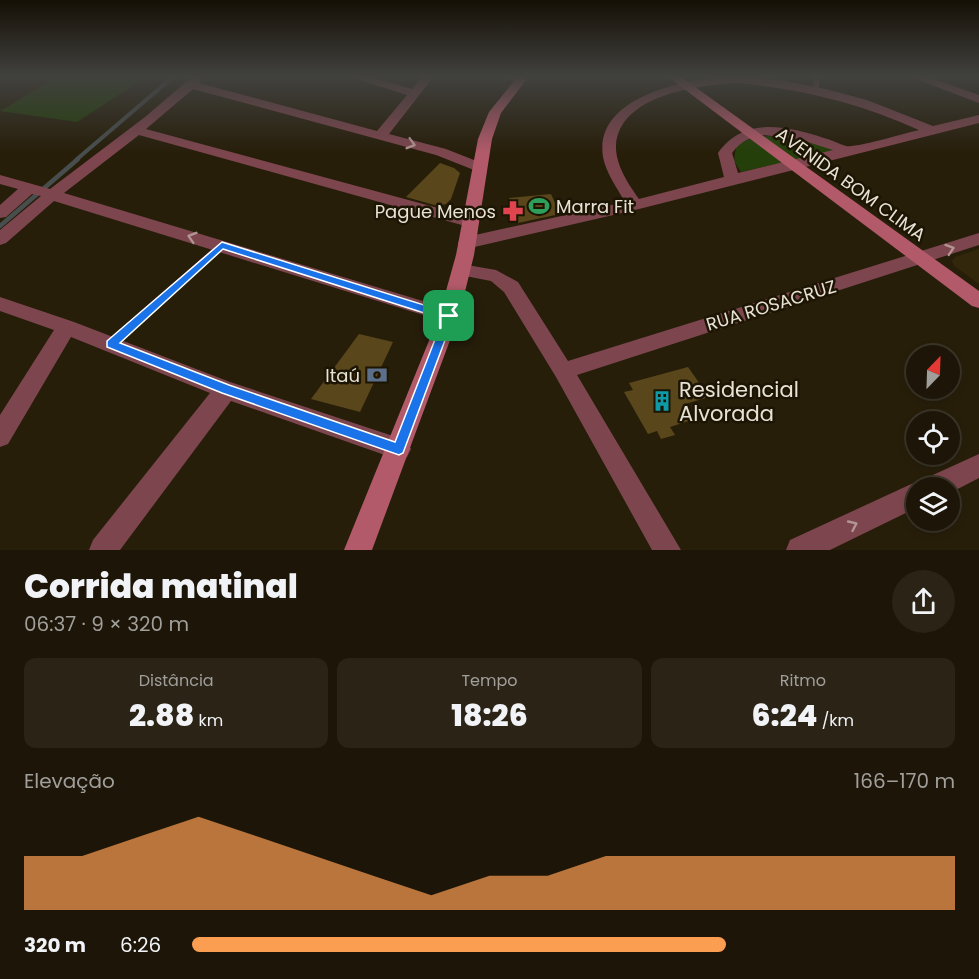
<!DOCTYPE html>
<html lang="pt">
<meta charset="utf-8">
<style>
body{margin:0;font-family:Poppins,sans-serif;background:#2a2316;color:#f1f3f6;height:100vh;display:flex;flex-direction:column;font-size:22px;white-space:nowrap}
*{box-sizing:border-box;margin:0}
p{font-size:20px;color:#a09f9c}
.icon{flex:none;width:33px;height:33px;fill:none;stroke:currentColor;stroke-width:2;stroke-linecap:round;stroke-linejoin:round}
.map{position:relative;height:550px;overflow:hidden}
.drawer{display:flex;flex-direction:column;background:#1d1608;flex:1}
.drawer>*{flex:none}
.needle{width:39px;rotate:23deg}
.controls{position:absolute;left:906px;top:345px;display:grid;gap:12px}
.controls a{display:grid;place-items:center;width:54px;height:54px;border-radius:50%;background:#1d1608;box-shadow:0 3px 9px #0003,0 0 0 2px #3b3529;font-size:30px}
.pin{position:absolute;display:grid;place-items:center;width:51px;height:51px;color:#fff;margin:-26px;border-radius:12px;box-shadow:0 3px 9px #0006}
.round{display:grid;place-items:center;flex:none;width:63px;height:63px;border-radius:32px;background:#2a2316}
.head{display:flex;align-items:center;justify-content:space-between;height:102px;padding:0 24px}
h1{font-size:33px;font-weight:800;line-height:45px}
.figures{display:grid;grid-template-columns:repeat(3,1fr);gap:9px;height:102px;padding:6px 24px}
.figures div{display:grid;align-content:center;border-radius:12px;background:#2a2316;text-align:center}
.figures b{font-size:30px;font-weight:800}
.figures small{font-size:16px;font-weight:400}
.figures p{font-size:16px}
.chart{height:168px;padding:12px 24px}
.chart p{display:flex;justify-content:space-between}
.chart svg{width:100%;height:108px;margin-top:6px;fill:#fc9e52;opacity:.7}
ul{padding:0 24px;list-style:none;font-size:20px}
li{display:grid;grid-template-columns:96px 72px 1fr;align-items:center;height:45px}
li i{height:15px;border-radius:8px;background:#fc9e52}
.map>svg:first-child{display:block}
.built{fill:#32260b}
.green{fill:#243f09}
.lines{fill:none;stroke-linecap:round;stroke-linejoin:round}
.stream-far1{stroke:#484e4e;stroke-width:4}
.stream{stroke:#484e4e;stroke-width:4.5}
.building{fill:#59461b}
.lane{fill:#7d464f;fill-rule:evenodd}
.street{fill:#7d464f;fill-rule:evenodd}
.secondary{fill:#b25a6a;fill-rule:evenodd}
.oneway{stroke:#b29492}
.route{fill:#1a73e8;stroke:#fff;stroke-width:1.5;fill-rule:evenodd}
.labels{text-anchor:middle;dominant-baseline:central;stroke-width:5;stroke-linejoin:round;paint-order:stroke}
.street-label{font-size:18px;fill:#e8e2d6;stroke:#1d1503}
.poi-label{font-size:18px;fill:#e8e2d6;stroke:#1d1503;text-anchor:end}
.near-poi-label{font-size:21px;fill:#e8e2d6;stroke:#1d1503;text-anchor:start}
</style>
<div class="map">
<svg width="979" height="550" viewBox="0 0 979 550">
<rect width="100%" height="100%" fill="#271e0a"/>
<path class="built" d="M979 249V284L954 266 952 261 955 257Z"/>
<g class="green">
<path d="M59 76H148L77 122 0 111Z"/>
<path d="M768 136 801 140 837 150 741 172 734 161 736 146 747 140Z"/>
</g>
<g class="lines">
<path class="stream-far1" d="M76 160 174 76"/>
<path class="stream" d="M0 226 78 159"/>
</g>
<g class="building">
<path d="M440 163 454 168 460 173 451 199 446 204 438 206 406 197Z"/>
<path d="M551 194 560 214 518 223 509 198Z"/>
<path d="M359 334 393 342 360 412 311 399Z"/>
<path d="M688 367 709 397 685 404 695 419 670 427 675 435 661 439 657 431 648 434 624 392 633 390 629 383Z"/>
</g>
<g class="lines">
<g class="lane">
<path d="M814 76H820L819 90 816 92 813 90Z"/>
<path d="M221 243 225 246 224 248 115 347 111 348 107 347 106 344 107 341 218 244Z"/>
</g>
<g class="street">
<path d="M193 76H203L199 83 377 131 407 95 347 76H367L412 89 423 76H434L389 134 446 149 484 164 486 167 484 170H474L436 155 193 89 146 129 475 218 477 222 475 226 469 227 139 135 64 193 456 311 459 316 456 321 449 323 54 201 6 243 0 245V230L41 196 32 194 6 217 0 218V205L18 189 0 184V175L50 189 145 117Z"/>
<path d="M499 76H518L527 81 521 84Z"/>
<path d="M739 76 780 80 826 89 867 100 933 126 979 115V123L635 210 466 249 460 247 458 243 460 239 466 237 625 202C617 188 606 173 603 157 593 93 696 77 739 76ZM738 83C802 89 860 103 919 130 905 133 857 148 846 146 839 144 832 140 824 138 787 126 744 116 718 153L724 177 639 199C628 184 615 164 616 145 620 94 700 85 738 83ZM764 135 798 139 833 150 738 173 732 153C741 141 750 137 764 135Z"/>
<path d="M908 76H925L979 95V103Z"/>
<path d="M979 233V245L577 375 681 550H652L556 377 504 292 491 281 455 274 452 270 455 266 461 264 496 270 518 282 568 361Z"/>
<path d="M0 297 74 322 230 382 399 438 407 441 411 449 407 457 399 460 231 401 120 550H89L93 540 210 393 71 337 8 444 0 447V415L54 330 0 311Z"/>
<path d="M979 454V478L950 493V488H916V508L830 550H786L790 540 907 486 916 482 922 485 924 479Z"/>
</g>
<g class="secondary">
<path d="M518 76H529L501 113 492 139 474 255 459 316 372 550H344L439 316 456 255 478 139 489 112Z"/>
<path d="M667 76H680L979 291V308L972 306Z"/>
</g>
</g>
<defs><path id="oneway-chevron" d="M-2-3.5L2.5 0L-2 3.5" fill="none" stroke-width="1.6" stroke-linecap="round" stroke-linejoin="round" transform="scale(1.5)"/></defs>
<g class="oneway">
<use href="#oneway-chevron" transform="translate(411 144) rotate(16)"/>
<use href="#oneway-chevron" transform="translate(192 237) rotate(-163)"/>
<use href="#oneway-chevron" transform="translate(950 249) rotate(-18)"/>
<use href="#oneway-chevron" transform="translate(853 525) rotate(-25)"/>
</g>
<linearGradient id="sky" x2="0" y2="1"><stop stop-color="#151006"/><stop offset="0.5" stop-color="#41413e"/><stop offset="1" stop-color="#41413e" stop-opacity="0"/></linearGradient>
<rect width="979" height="153" fill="url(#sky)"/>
<path class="route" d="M222 242 453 314 454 316 403 453 399 455 222 393 107 347V341ZM223 249 443 319 395 442 229 385 120 343Z"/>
<defs>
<g id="stadium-bare" transform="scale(1.62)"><path d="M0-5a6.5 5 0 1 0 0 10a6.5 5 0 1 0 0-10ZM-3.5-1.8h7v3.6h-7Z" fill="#2e9e5b" stroke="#1d1503" stroke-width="2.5" paint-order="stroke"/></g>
<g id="pharmacy-bare" transform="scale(1.62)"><path d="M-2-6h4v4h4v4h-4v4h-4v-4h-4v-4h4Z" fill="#e0444e" stroke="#1d1503" stroke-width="2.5" paint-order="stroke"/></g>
<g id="bank-bare" transform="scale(1.62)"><path d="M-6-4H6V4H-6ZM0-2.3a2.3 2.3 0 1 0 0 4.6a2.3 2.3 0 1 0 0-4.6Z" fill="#5c6f8a" stroke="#1d1503" stroke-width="2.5" paint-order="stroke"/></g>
<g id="building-bare" transform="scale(1.62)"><path d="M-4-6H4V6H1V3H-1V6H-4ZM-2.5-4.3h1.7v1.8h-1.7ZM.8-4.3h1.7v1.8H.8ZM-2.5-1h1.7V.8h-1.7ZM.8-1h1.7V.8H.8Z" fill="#0f9aa8" stroke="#1d1503" stroke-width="2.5" paint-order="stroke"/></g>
</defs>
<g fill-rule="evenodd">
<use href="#stadium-bare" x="539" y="206"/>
<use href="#pharmacy-bare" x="513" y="211"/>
<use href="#bank-bare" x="377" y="375"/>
<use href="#building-bare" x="662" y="401"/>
</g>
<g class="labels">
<g class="street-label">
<text transform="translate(851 184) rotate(36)">AVENIDA BOM CLIMA</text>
<text transform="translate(771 305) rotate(-17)">RUA ROSACRUZ</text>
</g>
<g class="poi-label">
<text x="556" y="206" text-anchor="start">Marra Fit</text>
<text x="496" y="211">Pague Menos</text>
<text x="360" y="375">Itaú</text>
</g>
<g class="near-poi-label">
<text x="679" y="389">Residencial<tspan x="679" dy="24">Alvorada</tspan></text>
</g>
</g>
</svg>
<div class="controls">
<a><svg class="needle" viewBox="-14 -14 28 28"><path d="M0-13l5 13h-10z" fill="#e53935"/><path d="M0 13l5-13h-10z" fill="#a09f9c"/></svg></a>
<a><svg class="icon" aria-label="locate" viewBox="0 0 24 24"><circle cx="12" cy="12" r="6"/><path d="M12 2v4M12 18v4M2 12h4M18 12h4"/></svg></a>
<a><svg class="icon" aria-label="layers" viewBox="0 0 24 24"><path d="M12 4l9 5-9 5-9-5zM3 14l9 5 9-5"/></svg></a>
</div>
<div class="pin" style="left:449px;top:316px;background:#1e9e55"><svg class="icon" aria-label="arrive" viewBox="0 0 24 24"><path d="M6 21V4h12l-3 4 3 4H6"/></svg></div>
</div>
<section class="drawer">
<div class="head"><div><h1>Corrida matinal</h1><p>06:37 · 9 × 320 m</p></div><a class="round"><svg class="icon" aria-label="share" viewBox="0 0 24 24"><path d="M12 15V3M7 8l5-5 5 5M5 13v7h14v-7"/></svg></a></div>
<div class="figures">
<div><p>Distância</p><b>2.88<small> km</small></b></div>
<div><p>Tempo</p><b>18:26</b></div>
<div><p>Ritmo</p><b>6:24<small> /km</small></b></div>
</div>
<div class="chart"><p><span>Elevação</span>166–170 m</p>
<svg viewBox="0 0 160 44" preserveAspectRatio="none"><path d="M0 44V22L10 22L20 14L30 6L40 14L50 22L60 30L70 38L80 30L90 30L100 22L110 22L120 22L130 22L140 22L150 22L160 22V44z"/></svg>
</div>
<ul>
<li><b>320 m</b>6:26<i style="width:70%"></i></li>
</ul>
</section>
